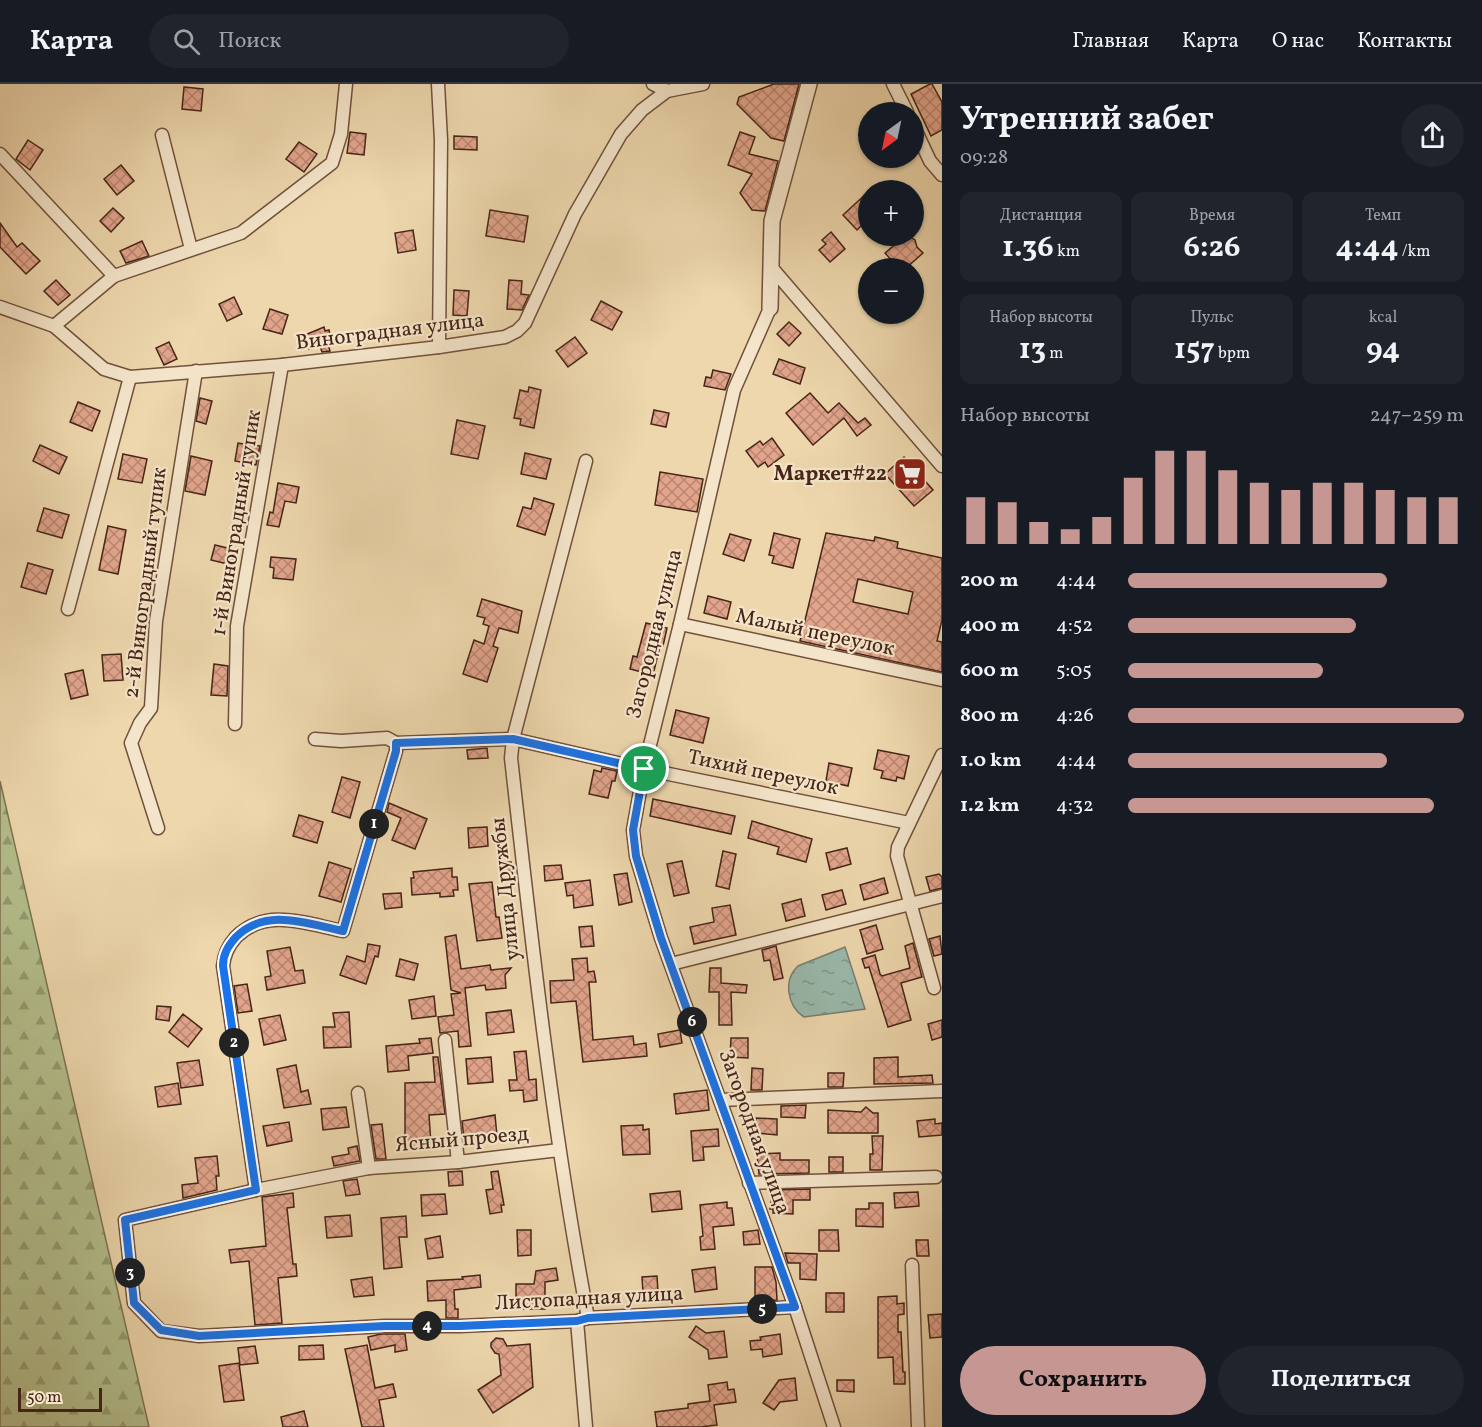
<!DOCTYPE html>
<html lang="ru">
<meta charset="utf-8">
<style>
body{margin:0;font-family:Vollkorn,serif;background:#20242c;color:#f1f3f6;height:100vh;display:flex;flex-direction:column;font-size:22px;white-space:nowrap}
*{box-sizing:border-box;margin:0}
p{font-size:20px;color:#9ea1a6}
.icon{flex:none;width:33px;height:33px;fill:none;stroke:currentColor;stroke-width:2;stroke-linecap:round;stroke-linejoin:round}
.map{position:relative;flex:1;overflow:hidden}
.panel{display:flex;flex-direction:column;background:#171b24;width:540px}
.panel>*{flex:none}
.needle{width:39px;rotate:213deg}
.tools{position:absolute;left:858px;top:18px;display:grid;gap:12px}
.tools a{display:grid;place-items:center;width:66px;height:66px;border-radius:50%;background:#171b24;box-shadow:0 2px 4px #0004;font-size:30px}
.scale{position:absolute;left:18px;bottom:15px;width:84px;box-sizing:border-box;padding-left:6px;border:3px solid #462418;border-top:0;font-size:16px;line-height:21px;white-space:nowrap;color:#462418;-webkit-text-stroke:4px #f4e5ca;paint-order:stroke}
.pin{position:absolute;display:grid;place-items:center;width:51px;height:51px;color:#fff;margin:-26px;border:3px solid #fff;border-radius:50%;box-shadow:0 2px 6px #0007}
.km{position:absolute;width:30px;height:30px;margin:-15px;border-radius:50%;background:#222;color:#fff;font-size:16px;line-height:30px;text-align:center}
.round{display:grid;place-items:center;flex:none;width:63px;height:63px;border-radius:32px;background:#20242c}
.headline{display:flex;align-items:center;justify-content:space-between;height:102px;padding:0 18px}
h1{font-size:33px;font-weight:700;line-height:45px}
.figures{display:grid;grid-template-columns:repeat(3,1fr);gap:9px;height:102px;padding:6px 18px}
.figures div{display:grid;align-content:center;border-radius:12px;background:#20242c;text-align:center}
.figures b{font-size:30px;font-weight:700}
.figures small{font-size:16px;font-weight:400}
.figures p{font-size:16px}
.chart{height:168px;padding:12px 18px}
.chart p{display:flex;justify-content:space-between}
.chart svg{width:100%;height:108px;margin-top:6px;stroke:#c59692;stroke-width:6}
.button{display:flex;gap:12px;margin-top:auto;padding:12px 18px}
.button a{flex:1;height:69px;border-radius:36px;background:#c59692;color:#111;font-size:24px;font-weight:700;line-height:69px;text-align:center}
.button a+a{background:#20242c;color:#f1f3f6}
ul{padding:0 18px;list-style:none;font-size:20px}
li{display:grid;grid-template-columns:96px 72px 1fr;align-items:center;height:45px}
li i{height:15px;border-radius:8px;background:#c59692}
header{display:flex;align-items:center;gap:36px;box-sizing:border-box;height:84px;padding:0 30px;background:#171b24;border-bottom:2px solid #363941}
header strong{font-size:28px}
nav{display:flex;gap:33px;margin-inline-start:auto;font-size:21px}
.search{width:420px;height:54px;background:#20242c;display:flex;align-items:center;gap:15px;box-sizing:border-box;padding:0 21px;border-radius:33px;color:#9ea1a6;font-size:22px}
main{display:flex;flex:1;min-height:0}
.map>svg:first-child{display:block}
.forest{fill:url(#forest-firs);stroke:#7d7252;stroke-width:1.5}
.water{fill:url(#water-ripples);stroke:#787d71;stroke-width:1.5}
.building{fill:url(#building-cross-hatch);stroke:#462418;stroke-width:1.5;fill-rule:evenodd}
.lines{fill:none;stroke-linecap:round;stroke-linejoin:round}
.minor-casing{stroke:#70513d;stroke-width:15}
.tertiary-casing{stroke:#70513d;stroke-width:18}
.minor{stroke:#f4e5ca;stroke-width:12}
.tertiary{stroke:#f4e5ca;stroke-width:15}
.route-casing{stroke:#fff;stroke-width:12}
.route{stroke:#1a73e8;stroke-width:8}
.labels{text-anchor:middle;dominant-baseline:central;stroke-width:4.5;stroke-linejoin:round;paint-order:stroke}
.street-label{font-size:21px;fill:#462418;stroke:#f4e5ca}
.poi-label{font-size:21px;font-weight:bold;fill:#462418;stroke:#f4e5ca;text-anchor:end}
</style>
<header>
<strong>Карта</strong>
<div class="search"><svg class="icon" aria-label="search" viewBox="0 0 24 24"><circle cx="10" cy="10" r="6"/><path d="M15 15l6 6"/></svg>Поиск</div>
<nav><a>Главная</a><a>Карта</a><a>О нас</a><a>Контакты</a></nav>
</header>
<main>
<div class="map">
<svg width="942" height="1343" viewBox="0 0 942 1343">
<defs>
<pattern id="forest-firs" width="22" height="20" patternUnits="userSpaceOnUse" patternTransform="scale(1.5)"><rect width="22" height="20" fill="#b4bf8d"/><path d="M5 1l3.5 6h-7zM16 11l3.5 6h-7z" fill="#949b72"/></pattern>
<pattern id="water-ripples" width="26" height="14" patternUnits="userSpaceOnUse" patternTransform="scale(1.5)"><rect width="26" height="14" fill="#99b9ac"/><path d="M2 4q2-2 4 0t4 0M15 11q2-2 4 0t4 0" fill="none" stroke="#7f968b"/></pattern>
<pattern id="building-cross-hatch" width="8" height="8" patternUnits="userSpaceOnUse" patternTransform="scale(1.5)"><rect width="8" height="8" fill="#e2a58c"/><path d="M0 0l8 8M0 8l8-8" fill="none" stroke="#b98671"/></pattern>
</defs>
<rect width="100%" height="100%" fill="#eed7ad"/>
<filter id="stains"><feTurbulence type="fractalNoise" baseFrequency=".00333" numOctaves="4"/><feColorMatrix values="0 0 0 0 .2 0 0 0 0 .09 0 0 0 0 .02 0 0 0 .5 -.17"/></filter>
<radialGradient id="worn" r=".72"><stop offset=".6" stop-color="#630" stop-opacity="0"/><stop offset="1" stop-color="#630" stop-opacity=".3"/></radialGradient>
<path class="forest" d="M0 697 149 1343H0Z"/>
<path class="water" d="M845 863 865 925 804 933C787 922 783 896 798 882Z"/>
<g class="building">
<path d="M774 0H799L784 57 771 54 737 20 739 13Z"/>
<path d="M930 0H932L942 18V46L931 52 911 10Z"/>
<path d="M184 3 203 5 201 27 182 25Z"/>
<path d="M350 48 366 50 364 71 347 69Z"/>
<path d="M740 48 755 53 749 70 778 77 765 127 752 126 740 109 752 90 728 81Z"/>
<path d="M454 52 477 53V66L454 65Z"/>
<path d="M28 56 43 66 30 86 16 75Z"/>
<path d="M299 58 317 70 304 88 286 75Z"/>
<path d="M121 81 134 97 117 111 104 95Z"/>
<path d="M868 108V135L857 146 843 131Z"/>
<path d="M113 124 124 134 111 148 100 137Z"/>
<path d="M490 126 528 132 524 158 486 152Z"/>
<path d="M0 139 17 163 22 159 40 177 26 190 0 163Z"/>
<path d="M413 146 416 166 398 169 395 149Z"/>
<path d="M831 148 845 165 830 178 819 166 826 160 822 156Z"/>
<path d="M905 152H909L915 156 917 163 923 169 906 184H903L898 179 896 181 885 169Z"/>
<path d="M142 157 149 172 126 179 120 167Z"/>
<path d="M56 196 70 211 58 221 44 207Z"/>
<path d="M509 196 522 197 521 210 529 211 522 226 507 225Z"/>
<path d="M454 206 469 207 467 232 453 231Z"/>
<path d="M234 213 242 230 227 237 219 220Z"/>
<path d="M601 217 622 228 612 246 591 236Z"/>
<path d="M270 225 288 231 282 250 263 245Z"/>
<path d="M789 238 801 249 789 262 777 250Z"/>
<path d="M324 243 325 247 329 246 332 259 328 260 330 267 322 268 320 262 309 265 305 251Z"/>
<path d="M575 253 587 269 568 283 556 267Z"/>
<path d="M169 258 177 275 164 281 156 264Z"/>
<path d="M779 275 805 284 800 300 773 290Z"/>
<path d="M713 286 731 290 725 306 704 302 706 293 711 294Z"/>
<path d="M529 303 541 306 534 344 520 341 521 335 514 334 520 306 528 308Z"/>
<path d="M810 309 828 329 839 319 858 339 865 334 871 341 857 352 844 334 813 361 786 329Z"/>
<path d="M200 314 212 317 206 340 196 337Z"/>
<path d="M78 318 100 327 92 347 70 338Z"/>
<path d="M654 326 669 329 666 343 651 340Z"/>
<path d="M457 336 485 342 478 375 451 370Z"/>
<path d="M772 354 784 371 768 383 765 378 758 383 746 367 760 357 763 361Z"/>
<path d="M245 356 253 357 252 361 260 362 256 381 235 377 238 359 244 360Z"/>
<path d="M40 361 67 373 59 390 33 377Z"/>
<path d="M525 369 551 375 546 395 521 390Z"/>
<path d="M123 370 147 375 142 399 118 395Z"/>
<path d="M191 372 212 377 205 411 185 407Z"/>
<path d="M904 373 933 406 914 422 885 390Z"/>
<path d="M660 388 703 395 697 428 655 421Z"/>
<path d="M278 399 299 403 296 419 285 417 279 443 267 441 270 428 273 429Z"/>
<path d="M534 414 554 420 545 451 517 442 523 423 531 425Z"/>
<path d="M44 424 69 431 62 454 37 447Z"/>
<path d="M108 442 126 446 118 490 99 486Z"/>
<path d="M774 449 800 455 793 484 772 479 774 472 769 471Z"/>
<path d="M826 449 874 457 875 453 898 458 897 464 942 474V536L937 557 942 558V588L800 557ZM858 495 913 508 908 530 853 518Z"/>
<path d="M730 450 751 456 744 477 723 470Z"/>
<path d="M215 461 236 466 232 481 211 476Z"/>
<path d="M271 473 296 475 293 496 273 494 274 484 270 483Z"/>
<path d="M28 479 53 486 46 510 21 503Z"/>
<path d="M708 512 731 518 727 535 704 529Z"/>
<path d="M482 515 522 527 518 549 499 544 493 562 498 564 487 598 463 590 474 556 484 560 489 542 483 540 485 534 477 532Z"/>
<path d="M646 539 667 544 663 562H660L653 591 630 585 633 572 637 573Z"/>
<path d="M121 570 123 596 104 597 102 571Z"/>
<path d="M214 580 228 582 227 612 211 611Z"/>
<path d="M83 586 88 611 71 615 65 590Z"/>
<path d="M676 626 709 634 703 659 670 651Z"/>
<path d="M487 664 488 674 468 675 467 666Z"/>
<path d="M878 666 909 672 904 695 897 693 896 697 881 694 883 687 874 685Z"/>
<path d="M829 679 852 684 848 702 826 697Z"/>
<path d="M602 684 617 687 615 697H612L608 714 589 710 594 686 601 688Z"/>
<path d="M342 693 360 698 350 734 332 728Z"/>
<path d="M653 715 735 732 731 750 650 732Z"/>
<path d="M389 719 427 735 415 765 392 756 401 734 387 728Z"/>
<path d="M299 731 323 738 317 759 293 752Z"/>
<path d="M752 737 812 755 806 778 777 770 779 763 748 754Z"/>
<path d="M487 743 488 762 469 764 468 744Z"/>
<path d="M847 764 851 780 830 786 826 769Z"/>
<path d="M723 767 736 770 729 805 716 802Z"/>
<path d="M682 777 689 809 674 812 667 780Z"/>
<path d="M329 778 351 785 341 818 319 812Z"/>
<path d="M511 778 513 795 502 797 500 779Z"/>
<path d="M561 781 563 795 545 797 544 782Z"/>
<path d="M452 784V793H457L458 806H453L454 812 440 813V809L412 811 411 794H414L413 788Z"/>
<path d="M627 789 632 818 619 821 614 791Z"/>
<path d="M939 790 942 793V804L930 807 926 793Z"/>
<path d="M884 794 888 809 864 816 860 801Z"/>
<path d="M590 796 593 821 574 824 573 811 567 812 565 799Z"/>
<path d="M492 798 496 833H499L502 854 477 857 469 800Z"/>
<path d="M842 806 846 820 826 826 822 811Z"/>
<path d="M401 809 402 823 385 825 383 810Z"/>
<path d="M801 815 805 832 786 837 782 820Z"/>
<path d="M730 821 736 851 694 860 690 843 714 838 712 824Z"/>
<path d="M876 841 883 865 867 870 860 846Z"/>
<path d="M592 842 594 862 581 863 579 843Z"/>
<path d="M456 851 461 885 490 881 491 886 511 884 505 891 506 904 486 906 485 901 465 904 471 962 459 963 458 947 440 949 438 933 454 931 451 910 461 909 451 906 445 853Z"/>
<path d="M940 852 942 870 934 872 929 855Z"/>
<path d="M913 859 922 893 901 899 911 936 888 943 869 883 865 884 862 875 875 871 880 890 882 892 910 884 905 862Z"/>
<path d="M368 860 380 862 378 873 375 872 366 900 340 891 347 872 365 878Z"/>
<path d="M776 862 783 894 774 896 770 876 764 877 762 866Z"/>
<path d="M290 863 295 887 303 886 305 899 267 906 265 893 271 892 267 867Z"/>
<path d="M587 874 588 888 594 887 596 898H589L593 956 633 952 634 961 646 959 647 972 583 978 576 917 551 919 550 897 574 896 572 875Z"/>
<path d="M400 875 418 880 414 896 396 892Z"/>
<path d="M710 884H721V899L747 901 746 909 731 908 732 941H719V908H709Z"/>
<path d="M247 900 252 927 238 929 234 902Z"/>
<path d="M434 912 436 932 412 935 409 916Z"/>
<path d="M157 922 171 923 169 937 156 935Z"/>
<path d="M511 926 514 948 488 951 486 929Z"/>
<path d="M349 928 351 963 324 964 323 943H335L333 929Z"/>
<path d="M183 930 202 945 188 963 169 948Z"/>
<path d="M280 931 286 956 264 961 259 935Z"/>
<path d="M942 936V953L932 956 928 940Z"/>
<path d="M680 946 682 959 660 963 658 950Z"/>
<path d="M431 954 433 969 408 972 409 986 388 988 386 962 420 959 419 955Z"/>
<path d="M731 954H748V974L730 973Z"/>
<path d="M526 967 529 996 536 995 537 1016 524 1018 523 1006 510 1007 509 996H517L514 968Z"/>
<path d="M433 973H438L445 1030 429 1031 431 1060 405 1061V999L435 998Z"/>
<path d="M491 973 493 998 468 1000 466 975Z"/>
<path d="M898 973V993L932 991 933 999 874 1000V974Z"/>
<path d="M199 976 203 1001 181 1004 177 979Z"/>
<path d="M296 981 301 1008 308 1006 311 1020 284 1024 277 985Z"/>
<path d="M752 984 763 985 762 1006H751Z"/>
<path d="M828 989H844L843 1003H828Z"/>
<path d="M178 999 181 1020 158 1023 155 1003Z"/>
<path d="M707 1006 709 1026 676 1030 674 1010Z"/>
<path d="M806 1021 805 1034 781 1033V1022Z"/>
<path d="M346 1023 349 1043 323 1046 321 1025Z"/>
<path d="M866 1023 873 1029H878V1049H828V1026L861 1028Z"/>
<path d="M495 1031 497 1052 464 1055 462 1037Z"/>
<path d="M756 1034 777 1035V1051L756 1049Z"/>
<path d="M935 1035V1040L942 1039V1051L919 1053 917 1037Z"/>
<path d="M289 1038 292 1057 267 1062 263 1042Z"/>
<path d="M382 1040 386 1075H376L371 1041Z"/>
<path d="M643 1041V1046L649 1045 650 1070 623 1071 621 1042Z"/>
<path d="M718 1045 719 1062 703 1063 704 1076 693 1077 691 1047Z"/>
<path d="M872 1052H883L882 1086H870V1070H873Z"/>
<path d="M357 1062 360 1077 334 1082 332 1073 349 1070 348 1064Z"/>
<path d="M780 1069V1076H809V1089L759 1090 757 1070Z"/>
<path d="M217 1072 219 1092H216L217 1106 183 1114 182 1101 198 1099 195 1074Z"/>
<rect x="829" y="1073" width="14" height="15"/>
<path d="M462 1087 463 1101 449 1102 448 1088Z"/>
<path d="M498 1087 504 1121H501L502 1128 490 1130 486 1106 493 1105 491 1088Z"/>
<path d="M357 1095 360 1110 346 1112 343 1097Z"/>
<path d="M810 1105V1116H793V1130L773 1129V1125H770L773 1106Z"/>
<path d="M680 1107 682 1125 652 1128 650 1110Z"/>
<path d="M918 1108 919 1122 895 1124 894 1109Z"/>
<path d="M293 1109 294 1123 287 1124 293 1180H296L297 1192 278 1194 282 1239 255 1241 249 1177 231 1179 229 1166 266 1162 262 1113Z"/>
<path d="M445 1110 447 1130 422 1132 421 1111Z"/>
<path d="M727 1118V1124H732L734 1141 713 1143 715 1165 701 1166 700 1153 703 1152 700 1121Z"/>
<path d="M869 1119H883V1143L856 1142V1125H869Z"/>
<path d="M350 1131 352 1152 327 1154 325 1133Z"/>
<path d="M406 1132 407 1153H399L402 1183 384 1185 381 1134Z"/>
<path d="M517 1146H531V1171L518 1172Z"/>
<path d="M758 1146 760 1160 744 1161 743 1148Z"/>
<path d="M819 1146H838L839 1167H819Z"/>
<path d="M440 1152 443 1173 428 1175 425 1155Z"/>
<path d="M916 1156H928L929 1172H917Z"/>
<path d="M785 1169 817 1170 816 1196 800 1195V1179H788Z"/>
<path d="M715 1183 717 1205 695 1208 692 1186Z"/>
<path d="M755 1183H772L776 1198 777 1216 755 1217Z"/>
<path d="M556 1184 558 1196 545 1198V1225H516V1200H534L536 1187Z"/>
<path d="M480 1191 481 1203 454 1206 455 1225H458V1234H446V1216L428 1217 427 1197 463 1195 462 1193Z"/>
<path d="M657 1192 658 1208 643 1209 642 1193Z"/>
<path d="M372 1193 374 1211 354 1213 351 1196Z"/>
<rect x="826" y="1209" width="18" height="19"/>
<path d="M897 1212V1220L904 1219V1230L898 1231V1248H901L903 1288H905V1300H894L893 1273 878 1274V1213Z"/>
<path d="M942 1230V1253L930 1254 928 1231Z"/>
<path d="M696 1242 706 1249 724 1247 727 1273 709 1275 708 1266 689 1253Z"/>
<path d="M381 1250H405L407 1266 395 1268V1261L371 1266 368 1253Z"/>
<path d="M780 1250 782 1270 763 1273 762 1265 751 1266 750 1257 761 1256 760 1253Z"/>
<path d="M496 1254 503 1255 507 1262 530 1260 533 1303 493 1329 478 1306 501 1291 499 1270 495 1269 491 1263V1259Z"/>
<path d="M323 1261 324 1275 299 1276V1262Z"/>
<path d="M367 1261 375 1304 393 1300 396 1313 379 1316 384 1343H362L353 1302 345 1265Z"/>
<path d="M255 1262 258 1279 240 1281 238 1264Z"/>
<path d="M239 1279 244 1316 224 1318 219 1282Z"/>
<path d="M795 1294 797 1316 780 1318 774 1326 763 1319 779 1296Z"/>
<path d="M837 1296H854V1308L837 1307Z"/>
<path d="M727 1298 728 1306 734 1305 736 1318 714 1321 717 1341 700 1343H657L655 1328 688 1324V1320L710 1317 708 1301Z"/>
<path d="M304 1327 308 1343H283L281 1333Z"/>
</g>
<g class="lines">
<g class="minor-casing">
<g id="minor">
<path d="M438 0 441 56 439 263"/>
<path d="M653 0 667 7 703 0"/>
<path d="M893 0 907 28"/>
<path d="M914 43 930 77 942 91"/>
<path d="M162 51 191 165"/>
<path d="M0 70 114 192"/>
<path d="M771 183 942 382"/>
<path d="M0 223 54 242 104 285 130 293 282 281 439 263 505 253 517 247 525 239 575 130 621 50 642 26 667 7"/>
<path d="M770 224 734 306 680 540 644 685 633 746 636 772 661 854 795 1223 834 1343"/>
<path d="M54 242 114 192 241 149 332 79 341 50 346 0"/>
<path d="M586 377 513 655 511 674C532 862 553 1049 588 1234"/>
<path d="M68 525 130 293"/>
<path d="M680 540 942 596"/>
<path d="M235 640 237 542 282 281"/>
<path d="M315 655 341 657 387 654 396 659V667L343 847C307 840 266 823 236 853 228 862 224 870 223 882L256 1106 369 1084 458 1078 559 1066"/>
<path d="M396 659 513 655 644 685 909 739"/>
<path d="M158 744 131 659 140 639 151 624 156 537 196 287"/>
<path d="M671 880 942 812"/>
<path d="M934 904 897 772 898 763 942 671"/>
<path d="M445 956 458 1078"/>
<path d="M358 1009 369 1084"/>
<path d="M720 1016 942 1007"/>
<path d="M749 1099 936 1093"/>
<path d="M256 1106 125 1136 134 1219 161 1247 199 1252 385 1242H460L577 1237 588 1234 795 1223"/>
<path d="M912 1181 918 1343"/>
<path d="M577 1237 586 1343"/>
</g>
</g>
<g class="tertiary-casing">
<path id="tertiary" d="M770 224 772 137 809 0"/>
</g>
<use href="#minor" class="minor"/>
<use href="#tertiary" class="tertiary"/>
</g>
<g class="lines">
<g class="route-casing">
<path id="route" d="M513 655 644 685 633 746 636 772 661 854 795 1223 588 1234 577 1237 460 1242H385L199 1252 161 1246 134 1219 125 1136 256 1106 223 882C223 870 228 862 236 853 266 823 307 840 343 847L396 667V659Z"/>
</g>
<use href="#route" class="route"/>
</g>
<defs>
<g id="supermarket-square" transform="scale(1.725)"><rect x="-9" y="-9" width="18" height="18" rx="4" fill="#8f2418" stroke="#f4e5ca"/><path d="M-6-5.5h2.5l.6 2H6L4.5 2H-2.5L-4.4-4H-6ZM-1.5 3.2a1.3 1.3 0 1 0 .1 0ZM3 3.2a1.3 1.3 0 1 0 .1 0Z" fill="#fff"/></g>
</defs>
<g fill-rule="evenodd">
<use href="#supermarket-square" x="910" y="390"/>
</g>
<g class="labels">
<g class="street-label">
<text transform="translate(390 248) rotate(-7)">Виноградная улица</text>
<text transform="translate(237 439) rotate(-81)">1-й Виноградный тупик</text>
<text transform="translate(146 499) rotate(-83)">2-й Виноградный тупик</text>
<text transform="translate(815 549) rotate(12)">Малый переулок</text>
<text transform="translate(655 550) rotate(-76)">Загородная улица</text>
<text transform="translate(763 689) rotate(12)">Тихий переулок</text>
<text transform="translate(506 805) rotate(-96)">улица Дружбы</text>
<text transform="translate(754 1048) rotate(70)">Загородная улица</text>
<text transform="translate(462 1056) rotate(-5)">Ясный проезд</text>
<text transform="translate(589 1215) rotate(-3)">Листопадная улица</text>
</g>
<g class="poi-label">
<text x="887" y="390">Маркет#22</text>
</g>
</g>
<rect width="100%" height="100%" filter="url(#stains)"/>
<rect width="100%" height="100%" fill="url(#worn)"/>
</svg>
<div class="tools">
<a><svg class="needle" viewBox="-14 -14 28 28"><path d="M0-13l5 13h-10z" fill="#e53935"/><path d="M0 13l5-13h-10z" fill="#9ea1a6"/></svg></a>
<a>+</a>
<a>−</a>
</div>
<div class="scale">50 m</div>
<div class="pin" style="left:644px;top:685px;background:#1e9e55"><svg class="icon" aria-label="arrive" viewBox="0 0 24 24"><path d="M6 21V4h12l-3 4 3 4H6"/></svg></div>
<b class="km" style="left:374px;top:740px">1</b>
<b class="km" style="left:234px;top:959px">2</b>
<b class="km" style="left:130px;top:1189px">3</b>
<b class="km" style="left:427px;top:1242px">4</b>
<b class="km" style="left:762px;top:1225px">5</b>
<b class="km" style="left:692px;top:938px">6</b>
</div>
<section class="panel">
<div class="headline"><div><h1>Утренний забег</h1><p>09:28</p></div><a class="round"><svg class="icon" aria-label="share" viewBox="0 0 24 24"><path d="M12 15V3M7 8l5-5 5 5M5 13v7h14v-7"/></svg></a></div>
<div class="figures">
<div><p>Дистанция</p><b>1.36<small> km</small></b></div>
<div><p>Время</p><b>6:26</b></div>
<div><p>Темп</p><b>4:44<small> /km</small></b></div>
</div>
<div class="figures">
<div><p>Набор высоты</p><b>13<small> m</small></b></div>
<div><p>Пульс</p><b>157<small> bpm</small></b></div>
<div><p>kcal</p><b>94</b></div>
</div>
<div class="chart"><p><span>Набор высоты</span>247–259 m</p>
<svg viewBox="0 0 160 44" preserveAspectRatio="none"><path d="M5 44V25M15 44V27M25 44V35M35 44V38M45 44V33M55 44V17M65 44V6M75 44V6M85 44V14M95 44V19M105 44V22M115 44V19M125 44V19M135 44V22M145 44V25M155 44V25"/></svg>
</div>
<ul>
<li><b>200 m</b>4:44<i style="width:77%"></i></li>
<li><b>400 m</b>4:52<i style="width:68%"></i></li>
<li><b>600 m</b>5:05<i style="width:58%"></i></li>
<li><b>800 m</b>4:26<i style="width:100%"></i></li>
<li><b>1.0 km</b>4:44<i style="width:77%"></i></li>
<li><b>1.2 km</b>4:32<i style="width:91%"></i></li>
</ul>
<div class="button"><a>Сохранить</a><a>Поделиться</a></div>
</section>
</main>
